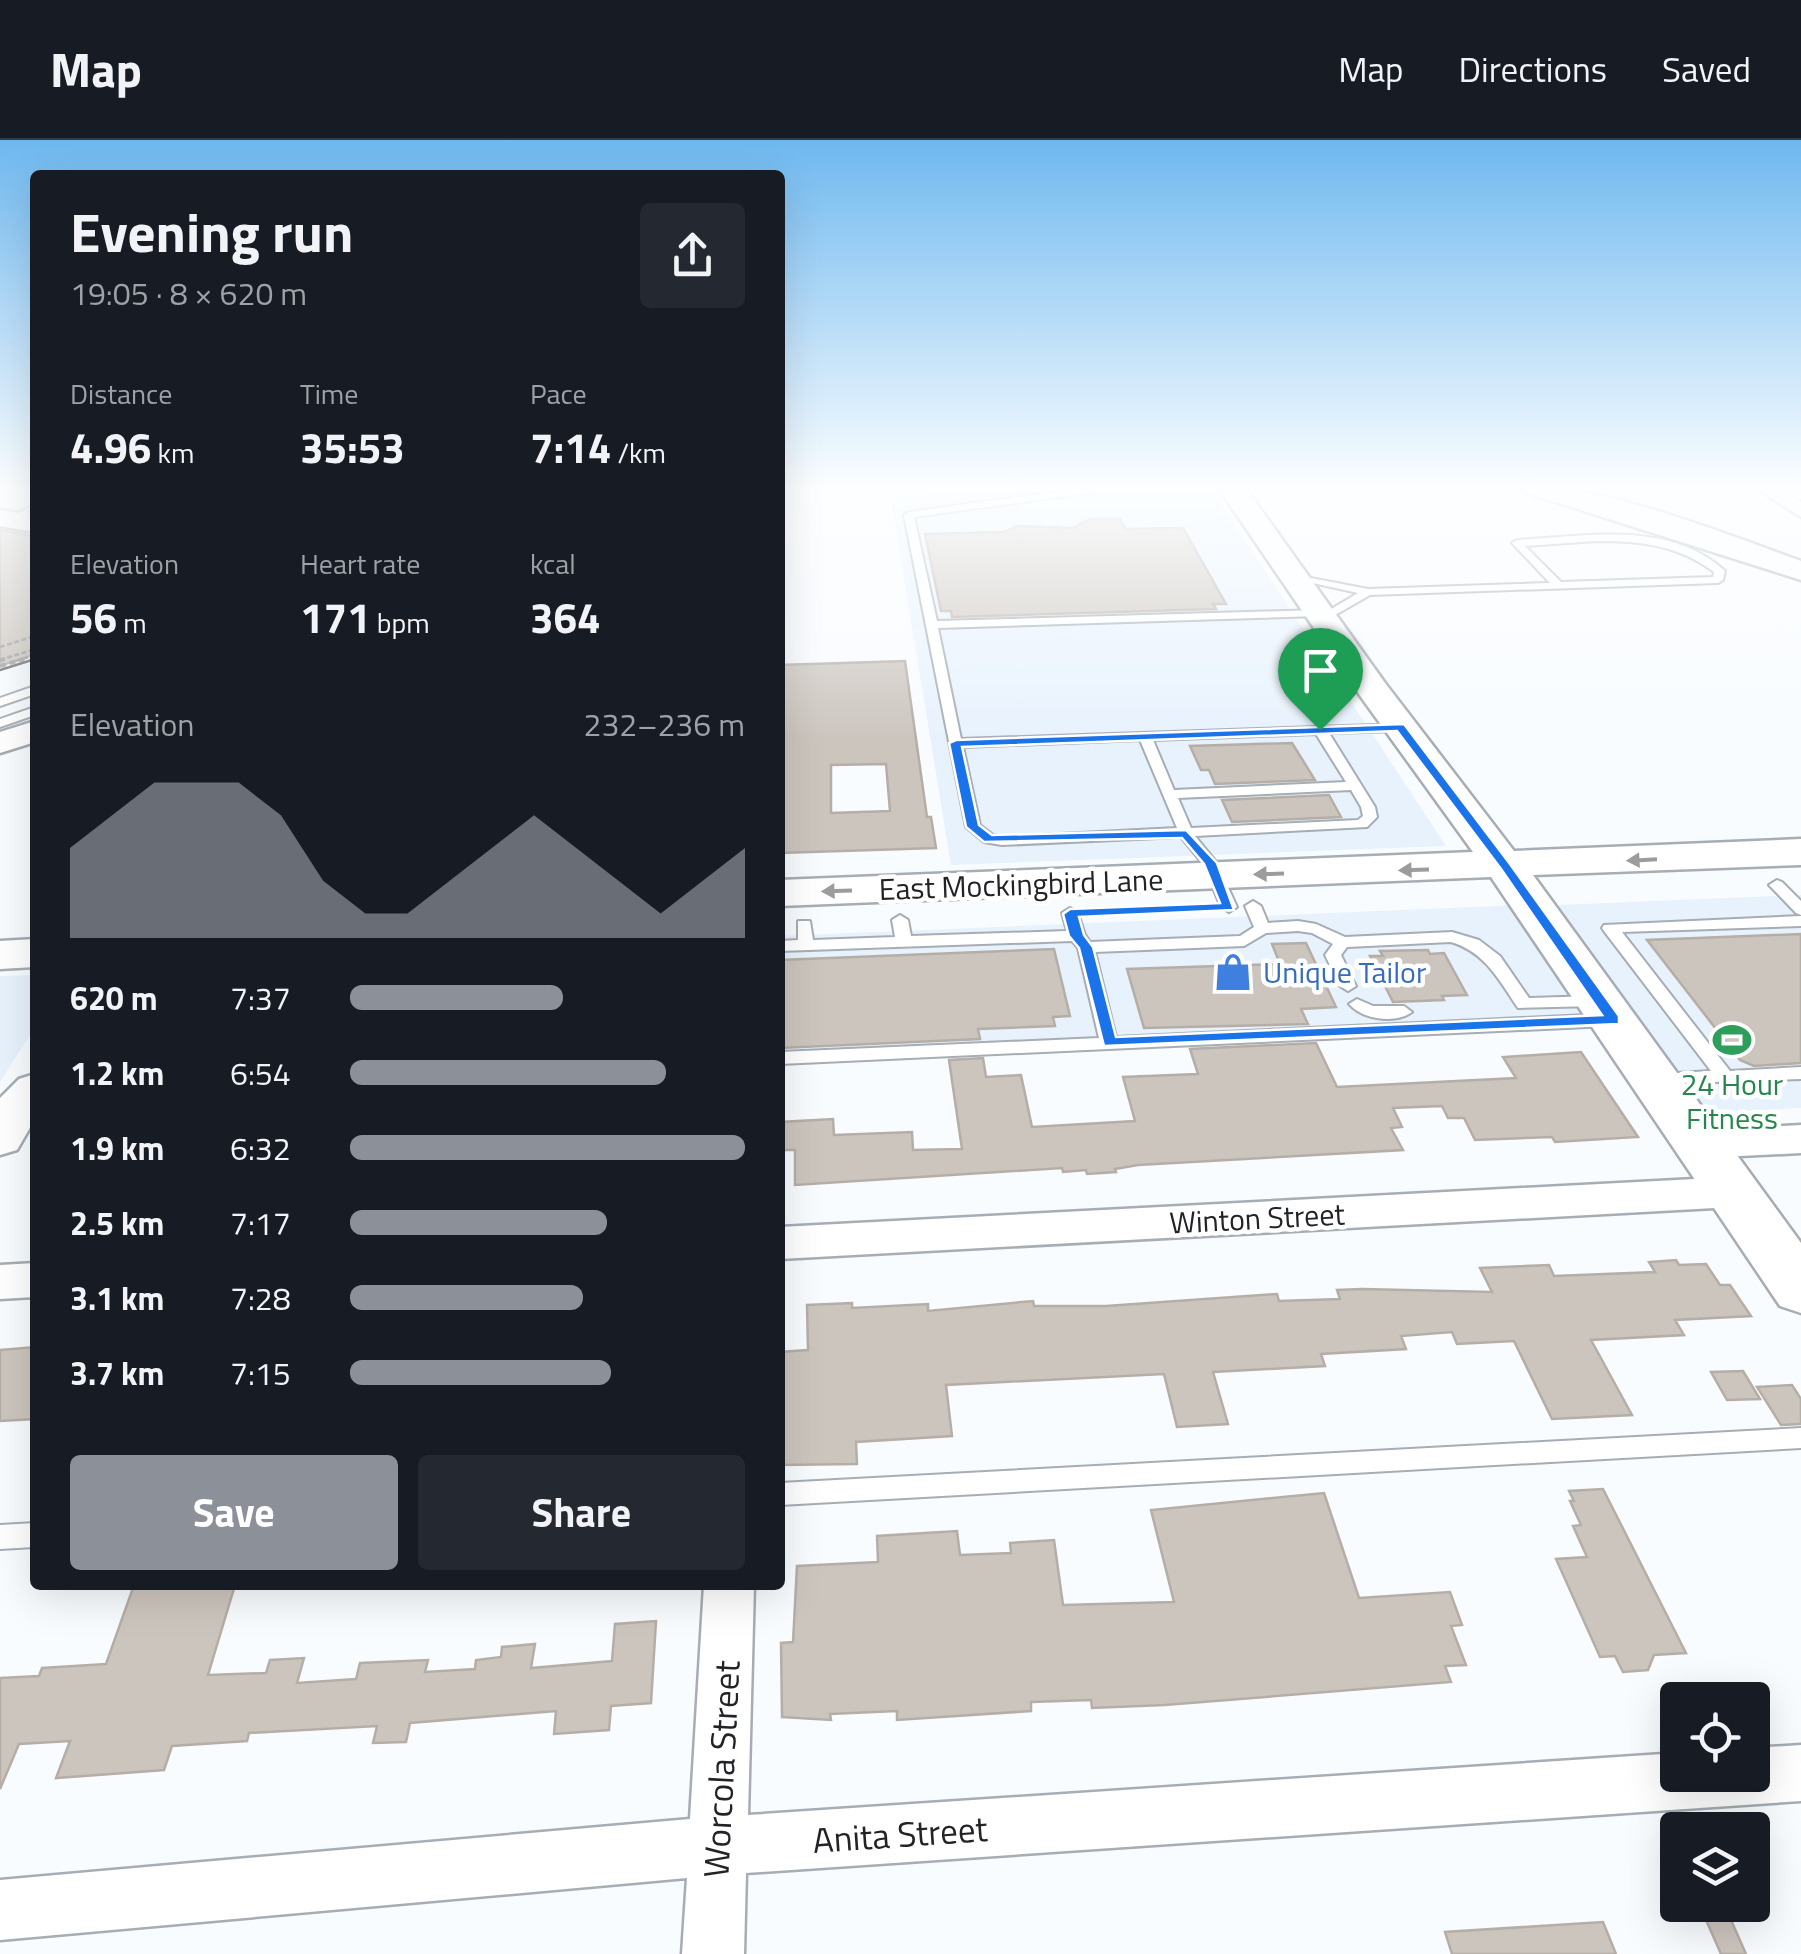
<!DOCTYPE html>
<meta charset="utf-8">
<style>
body{margin:0;font-family:"Titillium Web",sans-serif;background:#242831;color:#f1f3f6;height:100vh;display:flex;flex-direction:column;font-size:38px;white-space:nowrap}
*{box-sizing:border-box;margin:0}
p{font-size:32px;color:#9ea1a6}
.icon{flex:none;width:55px;height:55px;fill:none;stroke:currentColor;stroke-width:2;stroke-linecap:round;stroke-linejoin:round}
.map{position:relative;flex:1;overflow:hidden}
.sheet{position:absolute;left:30px;top:30px;width:755px;height:1420px;display:flex;flex-direction:column;background:#171b24;border-radius:10px;box-shadow:0 10px 40px #0002}
.sheet>*{flex:none}
.fabs{position:absolute;left:1660px;top:1542px;display:grid;gap:20px}
.fabs a{display:grid;place-items:center;width:110px;height:110px;border-radius:10px;background:#171b24;box-shadow:0 10px 40px #0002;font-size:50px}
.pin{position:absolute;display:grid;place-items:center;width:85px;height:85px;color:#fff;margin:-102px -42px;border-radius:50% 50% 50% 0;rotate:-45deg;box-shadow:0 0 10px #0007}
.pin .icon{rotate:45deg}
.round{display:grid;place-items:center;flex:none;width:105px;height:105px;border-radius:10px;background:#242831}
.overview{display:flex;align-items:center;justify-content:space-between;height:170px;padding:0 40px}
h1{font-size:55px;font-weight:700;line-height:75px}
.figures{display:grid;grid-template-columns:repeat(3,1fr);gap:15px;height:170px;padding:10px 40px}
.figures div{display:grid;align-content:center}
.figures b{font-size:42px;font-weight:700}
.figures small{font-size:28px;font-weight:400}
.figures p{font-size:28px}
.chart{height:280px;padding:20px 40px}
.chart p{display:flex;justify-content:space-between}
.chart svg{width:100%;height:180px;margin-top:10px;fill:#8c9099;opacity:.7}
.primary-button{display:flex;gap:20px;margin-top:auto;padding:20px 40px}
.primary-button a{flex:1;height:115px;border-radius:10px;background:#8c9099;color:#fff;font-size:40px;font-weight:700;line-height:115px;text-align:center}
.primary-button a+a{background:#242831;color:#f1f3f6}
ul{padding:0 40px;list-style:none;font-size:32px}
li{display:grid;grid-template-columns:160px 120px 1fr;align-items:center;height:75px}
li i{height:25px;border-radius:12px;background:#8c9099}
header{display:flex;align-items:center;gap:60px;box-sizing:border-box;height:140px;padding:0 50px;background:#171b24;border-bottom:2px solid #363941}
header strong{font-size:48px}
nav{display:flex;gap:55px;margin-inline-start:auto;font-size:35px}
.map>svg:first-child{display:block}
.built{fill:#e8f2fd}
.building{fill:#ccc5be;stroke:#b5aea7;stroke-width:2.5;fill-rule:evenodd}
.lines{fill:none;stroke-linecap:round;stroke-linejoin:round}
.service-casing{stroke:#a6adb4;stroke-width:4}
.minor-casing{stroke:#a6adb4;stroke-width:5}
.tertiary-casing{stroke:#a6adb4;stroke-width:5}
.secondary-casing{stroke:#a6adb4;stroke-width:5}
.path-far1{stroke:#9b9da0;stroke-width:2.5;stroke-dasharray:5 2.5;stroke-linecap:butt}
.path{stroke:#9b9da0;stroke-width:4;stroke-dasharray:6 4;stroke-linecap:butt}
.service{fill:#fff;fill-rule:evenodd}
.minor{fill:#fff;fill-rule:evenodd}
.tertiary{fill:#fff;fill-rule:evenodd}
.secondary{fill:#fff;fill-rule:evenodd}
.tram{stroke:#65676a;stroke-width:2.5}
.oneway{fill:#9b9c9d}
.route{fill:#1a73e8;stroke:#fff;stroke-width:2.5;fill-rule:evenodd}
.labels{text-anchor:middle;dominant-baseline:central;stroke-width:9;stroke-linejoin:round;paint-order:stroke}
.street-label{font-size:30px;fill:#212326;stroke:#fff}
.shop-label{font-size:30px;fill:#366cbe;stroke:#fff;text-anchor:start}
.leisure-label{font-size:30px;fill:#27864d;stroke:#fff}
.near-street-label{font-size:35px;fill:#212326;stroke:#fff}
</style>
<header>
<strong>Map</strong>
<nav><a>Map</a><a>Directions</a><a>Saved</a></nav>
</header>
<div class="map">
<svg width="1801" height="1814" viewBox="0 0 1801 1814">
<rect width="100%" height="100%" fill="#f9fcff"/>
<g class="built">
<path d="M978 346H1209L1446 706 951 725 891 358Z"/>
<path d="M1801 755V968L1709 973 1558 765Z"/>
<path d="M1520 765 1597 876 780 914V796Z"/>
<path d="M35 835V887L0 942V836Z"/>
</g>
<g class="building">
<path d="M1090 379H1120L1125 389 1183 388 1226 464H1213L1216 469 952 477 951 471H941L925 394 1004 392 1018 386 1073 388Z"/>
<path d="M0 390 35 396V514L0 526Z"/>
<path d="M905 521 927 677H931L936 708 780 713V525ZM886 624 890 671 831 673V625Z"/>
<path d="M1292 603 1315 640 1215 644 1209 630H1201L1190 606Z"/>
<path d="M1329 655 1341 677 1232 682 1222 660Z"/>
<path d="M1801 794V923L1754 926 1740 920 1647 800Z"/>
<path d="M1306 803 1336 867 1301 869 1308 884 1144 888 1127 829 1280 824 1272 804Z"/>
<path d="M1054 809 1070 876 1053 877 1055 886 978 889 980 899 780 908V820Z"/>
<path d="M1428 810 1430 814 1444 813 1467 855 1442 856 1444 860 1393 862 1370 816H1383L1380 811Z"/>
<path d="M1316 903 1337 947 1516 938 1503 917 1581 912 1638 997 1555 1002 1552 997 1475 1000 1464 978H1448L1442 966 1393 968 1402 987 1391 988 1403 1010 1138 1025 1115 1029 1116 1032 1087 1034 1086 1030 1063 1032 1062 1028 795 1045V1010H780V982L833 979 834 995 912 992 913 1010 962 1009 949 920 983 918 986 937 1021 935 1032 987 1135 981 1123 937 1198 934 1190 909Z"/>
<path d="M1676 1120 1679 1125 1706 1124 1720 1145H1730L1751 1176 1675 1180 1684 1195 1591 1200 1632 1275 1552 1279 1514 1201 1457 1204 1452 1192 1401 1196 1406 1209 1321 1214 1325 1226 1213 1232 1228 1284 1177 1287 1164 1234 946 1245 952 1296 856 1302 857 1324 780 1325V1212L808 1210 807 1165 852 1163V1168L928 1164V1171L1033 1161 1034 1166H1106L1277 1154 1279 1161 1340 1159 1337 1150 1362 1149 1492 1152 1480 1128 1549 1125 1554 1136 1655 1132 1649 1122Z"/>
<path d="M35 1207V1279L0 1281V1210Z"/>
<path d="M1743 1231 1760 1259 1727 1260 1711 1232Z"/>
<path d="M1792 1245 1801 1259V1284L1781 1285 1757 1247Z"/>
<path d="M1603 1349 1686 1513 1654 1515 1648 1530 1623 1532 1615 1516 1600 1517 1556 1419 1587 1417 1573 1386 1581 1385 1570 1361H1574L1569 1351Z"/>
<path d="M1324 1353 1359 1458 1450 1452 1462 1485 1451 1486 1466 1525 1445 1526 1451 1542 1165 1565 1092 1568 1091 1560 1031 1562V1571L897 1580V1571L830 1574 831 1580 782 1577 781 1503 793 1502 797 1426 878 1422 877 1396 957 1391 960 1415 1011 1413 1010 1403 1054 1400 1063 1465 1174 1462 1151 1370Z"/>
<path d="M134 1445H235L208 1535 266 1533 270 1520 304 1518 297 1543 356 1539 360 1523 428 1520 425 1532 475 1529 476 1520 501 1517 502 1507 535 1504 531 1528 612 1521 615 1484 656 1481 651 1563 611 1566 609 1590 554 1594 556 1571 410 1583 406 1602 373 1603 377 1586 249 1593 247 1601 172 1606 164 1630 56 1638 70 1601 19 1604 0 1649V1538L39 1536 42 1528 106 1524Z"/>
<path d="M1727 1771 1746 1814H1721L1703 1773Z"/>
<path d="M1603 1782 1616 1814H1452L1445 1792Z"/>
</g>
<g class="lines">
<g class="service-casing">
<g id="service">
<path d="M1092 347 1095 348V352L914 377 937 481 1318 470 1323 474 1358 453 1290 438V434L1368 449 1550 443 1512 403 1517 400C1586 396 1670 380 1725 431L1723 440 1718 443 1370 455 1323 482 1317 479 1320 476 938 488 961 599 1405 584V590L1400 591 1329 593 1375 667 1377 677 1367 687 1195 696 1217 723 1237 767 1229 772 1221 767 1203 724 1181 697 1002 705 984 702 966 687 904 375 909 372ZM1596 401C1641 401 1678 405 1714 432L1713 437 1561 442 1525 406ZM1316 594 1346 642 1174 650 1153 600ZM1140 600 1177 688 1002 697 993 695 980 685 963 607ZM1351 650 1361 667 1363 676 1358 680 1191 688 1178 658Z"/>
<path d="M1801 353V359L1779 360 1774 357Z"/>
<path d="M35 365V372L9 382 4 379Z"/>
<path d="M35 546V554L0 566V558Z"/>
<path d="M35 567V575L0 587V579Z"/>
<path d="M1777 740 1782 742 1801 761V775L1796 773 1772 748 1769 745Z"/>
<path d="M1253 761 1261 766 1268 783 1298 781 1316 784 1345 797 1452 792 1479 800 1500 816 1529 858 1596 856 1604 861 1596 866 1518 868C1499 840 1485 812 1451 802L1347 807 1341 815 1356 846 1348 851 1340 846 1325 815 1333 804 1312 793 1298 791 1266 793 1244 806 1095 812 1116 897 1609 874 1618 880 1609 886 780 924V912L1099 898 1078 808 1072 801 780 811V801L798 800V781H810L813 800 895 797 892 780 900 775 908 780 911 796 1067 791 1062 773 1070 768 1078 773 1085 795 1090 802 1240 796 1254 787 1245 766Z"/>
<path d="M1801 776V786L1622 792 1730 931 1801 927V939L1654 944 1651 940 1660 934 1711 931 1604 791 1602 788 1604 785Z"/>
<path d="M1357 859 1373 866H1404L1412 872C1396 884 1363 880 1349 864Z"/>
<path d="M1801 1288V1308L780 1365V1343Z"/>
<path d="M35 1383V1407L0 1409V1385Z"/>
</g>
</g>
<g class="minor-casing">
<g id="minor">
<path d="M1753 346H1776L1801 362V377Z"/>
<path d="M1801 985V1013L1700 1018 1687 1014 1681 1004 1687 994 1700 990Z"/>
<path d="M1733 1037 1747 1042 1753 1052 1747 1062 1733 1067 780 1119V1087Z"/>
<path d="M35 1123V1157L0 1159V1125Z"/>
<path d="M704 1445H754L748 1675 1678 1613V1635H1752V1608L1801 1605V1661L746 1733 744 1814H682L687 1738 0 1800V1740L690 1679Z"/>
</g>
</g>
<g class="tertiary-casing">
<g id="tertiary">
<path d="M0 370 35 376V392L0 386Z"/>
<path d="M35 581V602L0 613V592Z"/>
<path d="M35 934V979L17 1010 0 1015V958L19 939Z"/>
</g>
</g>
<g class="secondary-casing">
<g id="secondary">
<path d="M1217 346H1244L1385 543 1514 711 1801 699V725L1533 735 1801 1103V1173L1780 1166 1491 737 780 766V740L1473 712 1361 557Z"/>
<path d="M1520 346C1608 346 1717 391 1801 421V440L1524 352Z"/>
<path d="M35 799V827L0 829V801Z"/>
</g>
</g>
<g class="path-far1">
<path d="M0 507 35 496"/>
<path d="M0 520 35 509"/>
<path d="M16 521 35 515"/>
</g>
<g class="path">
<path d="M0 520 5 519"/>
<path d="M0 526 24 519"/>
</g>
<use href="#service" class="service"/>
<use href="#minor" class="minor"/>
<use href="#tertiary" class="tertiary"/>
<use href="#secondary" class="secondary"/>
<path class="tram" d="M0 530 35 519"/>
</g>
<defs><path id="oneway-solid" d="M-6-.8H1V-3.2L6.5 0L1 3.2V.8H-6Z" transform="scale(2.5)"/></defs>
<g class="oneway">
<use href="#oneway-solid" transform="translate(1642 720) rotate(177)"/>
<use href="#oneway-solid" transform="translate(1414 730) rotate(178)"/>
<use href="#oneway-solid" transform="translate(1269 734) rotate(178)"/>
<use href="#oneway-solid" transform="translate(837 751) rotate(178)"/>
</g>
<linearGradient id="sky" x2="0" y2="1"><stop stop-color="#6eb8ef"/><stop offset="0.58" stop-color="#fcfeff"/><stop offset="1" stop-color="#fcfeff" stop-opacity="0"/></linearGradient>
<rect width="1801" height="600" fill="url(#sky)"/>
<path class="route" d="M1404 584 1510 724 1619 876V884L1104 906 1079 808 1069 796 1063 774 1070 769 1220 763 1204 724 1182 698 984 702 966 687 949 603 956 600ZM1397 591 1501 729 1602 875 1116 897 1093 807 1084 795 1079 777 1234 770 1217 723 1186 690 992 695 979 685 962 607Z"/>
<defs>
<g id="shop-bare" transform="scale(3)"><path d="M-5-2.5h2.3a2.7 3.5 0 0 1 5.4 0H5L5.5 6h-11ZM-1.5-2.5h3a1.5 2.3 0 0 0-3 0Z" fill="#3f7fe0" stroke="#fff" stroke-width="2.5" paint-order="stroke"/></g>
<g id="stadium-bare" transform="scale(3)"><path d="M0-5a6.5 5 0 1 0 0 10a6.5 5 0 1 0 0-10ZM-3.5-1.8h7v3.6h-7Z" fill="#2e9e5b" stroke="#fff" stroke-width="2.5" paint-order="stroke"/></g>
</defs>
<g fill-rule="evenodd">
<use href="#shop-bare" x="1233" y="832"/>
<use href="#stadium-bare" x="1732" y="900"/>
</g>
<g class="labels">
<g class="street-label">
<text transform="translate(1021 744) rotate(-2)">East Mockingbird Lane</text>
<text transform="translate(1257 1078) rotate(-3)">Winton Street</text>
</g>
<g class="shop-label">
<text x="1263" y="832">Unique Tailor</text>
</g>
<g class="leisure-label">
<text x="1732" y="944">24 Hour<tspan x="1732" dy="34">Fitness</tspan></text>
</g>
<g class="near-street-label">
<text transform="translate(721 1629) rotate(-87)">Worcola Street</text>
<text transform="translate(900 1694) rotate(-4)">Anita Street</text>
</g>
</g>
</svg>
<div class="fabs">
<a><svg class="icon" aria-label="locate" viewBox="0 0 24 24"><circle cx="12" cy="12" r="6"/><path d="M12 2v4M12 18v4M2 12h4M18 12h4"/></svg></a>
<a><svg class="icon" aria-label="layers" viewBox="0 0 24 24"><path d="M12 4l9 5-9 5-9-5zM3 14l9 5 9-5"/></svg></a>
</div>
<div class="pin" style="left:1320px;top:590px;background:#1e9e55"><svg class="icon" aria-label="arrive" viewBox="0 0 24 24"><path d="M6 21V4h12l-3 4 3 4H6"/></svg></div>
<section class="sheet">
<div class="overview"><div><h1>Evening run</h1><p>19:05 · 8 × 620 m</p></div><a class="round"><svg class="icon" aria-label="share" viewBox="0 0 24 24"><path d="M12 15V3M7 8l5-5 5 5M5 13v7h14v-7"/></svg></a></div>
<div class="figures">
<div><p>Distance</p><b>4.96<small> km</small></b></div>
<div><p>Time</p><b>35:53</b></div>
<div><p>Pace</p><b>7:14<small> /km</small></b></div>
</div>
<div class="figures">
<div><p>Elevation</p><b>56<small> m</small></b></div>
<div><p>Heart rate</p><b>171<small> bpm</small></b></div>
<div><p>kcal</p><b>364</b></div>
</div>
<div class="chart"><p><span>Elevation</span>232–236 m</p>
<svg viewBox="0 0 160 44" preserveAspectRatio="none"><path d="M0 44V22L10 14L20 6L30 6L40 6L50 14L60 30L70 38L80 38L90 30L100 22L110 14L120 22L130 30L140 38L150 30L160 22V44z"/></svg>
</div>
<ul>
<li><b>620 m</b>7:37<i style="width:54%"></i></li>
<li><b>1.2 km</b>6:54<i style="width:80%"></i></li>
<li><b>1.9 km</b>6:32<i style="width:100%"></i></li>
<li><b>2.5 km</b>7:17<i style="width:65%"></i></li>
<li><b>3.1 km</b>7:28<i style="width:59%"></i></li>
<li><b>3.7 km</b>7:15<i style="width:66%"></i></li>
</ul>
<div class="primary-button"><a>Save</a><a>Share</a></div>
</section>
</div>
